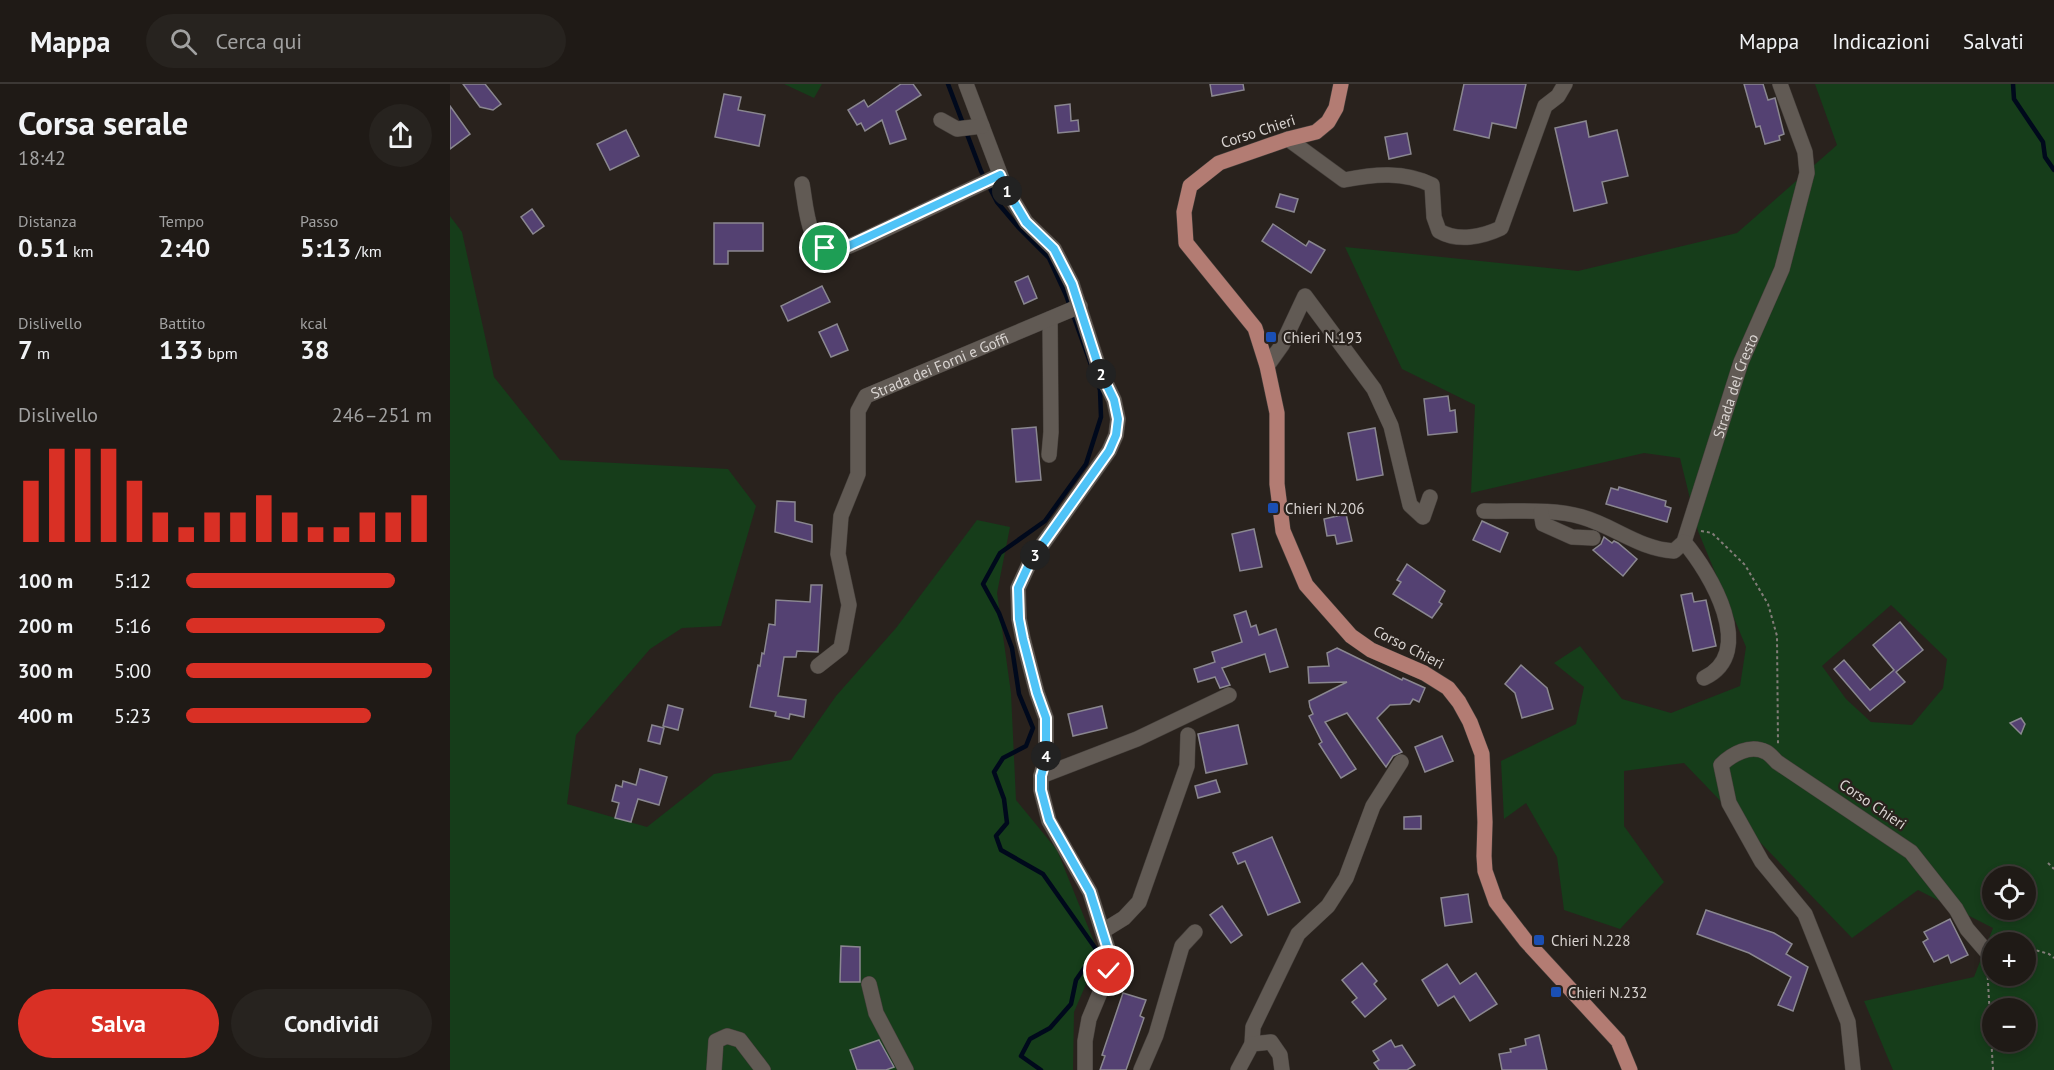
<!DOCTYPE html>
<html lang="it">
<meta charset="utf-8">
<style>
body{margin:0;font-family:"PT Sans",sans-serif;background:#27231f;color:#f1f3f6;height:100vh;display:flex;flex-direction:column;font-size:22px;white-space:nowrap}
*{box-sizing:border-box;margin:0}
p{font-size:20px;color:#a1a1a1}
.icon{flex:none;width:33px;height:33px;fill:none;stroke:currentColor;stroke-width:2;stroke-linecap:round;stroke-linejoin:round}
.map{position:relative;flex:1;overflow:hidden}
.panel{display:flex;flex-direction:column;background:#1f1a16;width:450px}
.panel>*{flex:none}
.buttons{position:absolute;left:1532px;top:782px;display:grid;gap:12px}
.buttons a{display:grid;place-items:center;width:54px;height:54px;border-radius:50%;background:#1f1a16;box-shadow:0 3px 9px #0003,0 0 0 2px #3c3835;font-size:30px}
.pin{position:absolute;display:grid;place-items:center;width:51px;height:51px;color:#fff;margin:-26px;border:3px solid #fff;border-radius:50%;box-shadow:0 2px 6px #0007}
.km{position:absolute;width:30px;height:30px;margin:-15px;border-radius:50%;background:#222;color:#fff;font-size:16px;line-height:30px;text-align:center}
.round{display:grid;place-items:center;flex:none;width:63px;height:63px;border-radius:32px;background:#27231f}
.headline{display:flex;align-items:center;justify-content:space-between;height:102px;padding:0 18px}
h1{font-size:33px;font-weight:800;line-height:45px}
.stats{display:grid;grid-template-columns:repeat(3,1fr);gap:9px;height:102px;padding:6px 18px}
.stats div{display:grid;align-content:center}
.stats b{font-size:26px;font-weight:800}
.stats small{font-size:16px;font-weight:400}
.stats p{font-size:16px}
.chart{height:168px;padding:12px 18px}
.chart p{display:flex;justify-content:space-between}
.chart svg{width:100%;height:108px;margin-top:6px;stroke:#d93025;stroke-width:6}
.action{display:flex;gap:12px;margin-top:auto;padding:12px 18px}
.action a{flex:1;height:69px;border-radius:36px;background:#d93025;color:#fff;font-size:24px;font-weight:800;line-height:69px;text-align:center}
.action a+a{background:#27231f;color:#f1f3f6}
ul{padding:0 18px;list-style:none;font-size:20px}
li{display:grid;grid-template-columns:96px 72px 1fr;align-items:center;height:45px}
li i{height:15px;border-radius:8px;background:#d93025}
header{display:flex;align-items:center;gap:36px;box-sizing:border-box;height:84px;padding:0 30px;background:#1f1a16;border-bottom:2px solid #3c3835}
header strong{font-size:28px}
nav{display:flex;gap:33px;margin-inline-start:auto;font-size:21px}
.search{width:420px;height:54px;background:#27231f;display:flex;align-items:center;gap:15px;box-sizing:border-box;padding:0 21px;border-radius:33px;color:#a1a1a1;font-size:22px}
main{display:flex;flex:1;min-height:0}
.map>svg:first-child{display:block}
.green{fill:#163d1a;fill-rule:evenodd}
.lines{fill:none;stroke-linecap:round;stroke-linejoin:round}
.stream{stroke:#00091c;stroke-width:4.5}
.building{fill:#544172;stroke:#8a8790;stroke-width:1.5}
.minor-casing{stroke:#46403c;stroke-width:16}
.major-casing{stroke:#46403c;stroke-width:16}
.path{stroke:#837d79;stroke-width:2;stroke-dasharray:3 3;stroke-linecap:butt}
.minor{stroke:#615a54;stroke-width:15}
.major{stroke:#b37c73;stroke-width:15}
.route-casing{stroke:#fff;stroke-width:12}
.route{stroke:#4fc3f7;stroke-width:8}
.transit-dot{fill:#1a4fb4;stroke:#29221d;stroke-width:2}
.labels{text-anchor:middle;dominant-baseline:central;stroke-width:4.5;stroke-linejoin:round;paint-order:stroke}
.street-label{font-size:15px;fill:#d9d4d1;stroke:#29221d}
.poi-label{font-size:15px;fill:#d9d4d1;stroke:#29221d;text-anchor:start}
</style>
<header>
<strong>Mappa</strong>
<div class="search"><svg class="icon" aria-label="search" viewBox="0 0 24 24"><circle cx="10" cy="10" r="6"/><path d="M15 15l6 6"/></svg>Cerca qui</div>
<nav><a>Mappa</a><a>Indicazioni</a><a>Salvati</a></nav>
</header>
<main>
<section class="panel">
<div class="headline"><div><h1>Corsa serale</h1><p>18:42</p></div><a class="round"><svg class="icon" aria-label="share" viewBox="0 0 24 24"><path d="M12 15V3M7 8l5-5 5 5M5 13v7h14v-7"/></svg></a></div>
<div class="stats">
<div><p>Distanza</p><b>0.51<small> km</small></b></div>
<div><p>Tempo</p><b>2:40</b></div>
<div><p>Passo</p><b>5:13<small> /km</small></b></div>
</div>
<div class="stats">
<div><p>Dislivello</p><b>7<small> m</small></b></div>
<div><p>Battito</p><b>133<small> bpm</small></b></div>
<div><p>kcal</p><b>38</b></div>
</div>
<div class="chart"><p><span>Dislivello</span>246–251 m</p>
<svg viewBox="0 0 160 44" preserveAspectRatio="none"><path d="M5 44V19M15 44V6M25 44V6M35 44V6M45 44V19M55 44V32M65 44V38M75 44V32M85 44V32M95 44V25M105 44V32M115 44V38M125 44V38M135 44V32M145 44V32M155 44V25"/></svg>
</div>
<ul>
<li><b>100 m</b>5:12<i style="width:85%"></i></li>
<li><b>200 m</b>5:16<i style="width:81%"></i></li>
<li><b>300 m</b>5:00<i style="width:100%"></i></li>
<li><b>400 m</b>5:23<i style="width:75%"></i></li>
</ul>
<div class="action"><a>Salva</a><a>Condividi</a></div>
</section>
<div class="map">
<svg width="1604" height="986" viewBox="0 0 1604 986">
<rect width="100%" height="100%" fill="#29221d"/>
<g class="green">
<path d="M334 0H372L364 14Z"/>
<path d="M1365 0H1604V986H1443L1414 917 1524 893 1543 844 1468 806 1402 854 1234 679 1174 687V742L1214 798 1170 845 1114 826 1107 773 1076 719 1054 735 1051 677 1126 640 1134 603 1104 579 1130 562 1172 615 1221 629 1290 602 1296 563 1248 447 1230 374 1194 369 1021 409 1025 321 952 285 895 163 1128 187 1287 149 1387 61ZM1441 521 1497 575 1493 604 1462 641 1421 638 1396 615 1372 582ZM1542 792H1575V825H1542ZM1542 858H1575V891H1542ZM1542 924H1575V957H1542Z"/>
<path d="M0 132 12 148 44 293 110 376 278 385 306 422 271 542 232 544 200 565 126 651 117 720 197 743 264 690 341 676 386 612 446 544 527 436 560 443 547 509 561 609 566 716 607 766 649 870 624 928 623 986H0Z"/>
</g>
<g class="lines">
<g class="stream">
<path d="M498 0 531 87 547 118 569 144 599 174 616 211 650 306 651 333 636 380 595 437 550 469 533 500 549 529 562 564 569 610 583 644 576 662 553 674 544 688 554 715 557 739 546 752 551 766 593 790 648 868V876L635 883 626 896 621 920 600 944 580 955 571 972 591 986"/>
<path d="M1563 0 1564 15 1593 58 1595 73 1604 86"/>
</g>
</g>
<g class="building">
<path d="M13 0H35L51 20 43 26 30 23Z"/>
<path d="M451 0H463L471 11 446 27 456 55 440 60 432 36 415 47 411 39 407 41 398 26 414 16 418 23Z"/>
<path d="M760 0H793L794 6 762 12Z"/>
<path d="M1014 0H1076L1066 44 1042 39 1039 54 1004 46Z"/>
<path d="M1294 0H1313L1318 16 1325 14 1334 50 1329 52 1330 56 1315 60 1310 42 1306 43Z"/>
<path d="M274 10 291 13 288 26 315 31 309 62 265 53Z"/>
<path d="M620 20 621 37 628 36 629 47 608 49 605 22Z"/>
<path d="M0 22 20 50 0 65Z"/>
<path d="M1136 37 1139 53 1167 46 1178 92 1152 98 1157 119 1124 127 1105 44Z"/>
<path d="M176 46 189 72 160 86 147 60Z"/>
<path d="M957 49 961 70 939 75 935 53Z"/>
<path d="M830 110 848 115 844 128 826 123Z"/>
<path d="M82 125 94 142 83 150 71 133Z"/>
<path d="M264 139H313V167H278V180H264Z"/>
<path d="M823 140 856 162 859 157 875 166 861 189 812 157Z"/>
<path d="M578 192 587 214 574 220 565 198Z"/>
<path d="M372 202 380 218 338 237 331 222Z"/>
<path d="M387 240 398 266 381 273 369 248Z"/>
<path d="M998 312 1000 327 1005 326 1007 348 978 351 974 315Z"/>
<path d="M586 343 591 396 566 398 562 345Z"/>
<path d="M925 344 933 391 907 396 898 349Z"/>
<path d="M1169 403 1216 417 1215 422 1221 424 1217 438 1156 420 1161 404 1168 406Z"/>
<path d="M327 417 345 418V437L362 441V458L325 448Z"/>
<path d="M896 430 902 457 887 460 885 451 877 452 874 435Z"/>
<path d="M1032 437 1058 449 1050 468 1023 456Z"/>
<path d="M804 445 812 483 790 487 782 450Z"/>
<path d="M1154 453 1162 459 1164 457 1168 459 1187 475 1173 492 1143 466 1151 460Z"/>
<path d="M957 480 995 507 989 518 992 520 982 534 943 510 951 498 947 496Z"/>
<path d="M361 501H372L368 568 347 567 346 573H334L328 612 356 616 354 633 340 630 339 635 325 632 326 628 300 623 308 581 310 582 312 569 314 570 319 540 325 541 326 516 360 518Z"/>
<path d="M1242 509 1244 518 1256 516 1266 562 1243 567 1231 511Z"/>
<path d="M796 527 801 543 806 541 809 551 826 545 838 583 820 588 815 570 772 584 780 601 770 604 765 593 748 598 744 585 765 578 762 568 792 558 784 531Z"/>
<path d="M1450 538 1473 566 1446 588 1455 598 1420 627 1384 585 1394 576 1420 606 1444 586 1423 561Z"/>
<path d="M887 564 952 596 953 594 975 604 969 618 963 615 960 620 940 621 927 634 952 668 943 672 936 683 897 629 875 638 906 685 891 694 869 660 872 658 859 632 863 630 860 623 859 617 897 598 859 599 858 583 879 582 877 569Z"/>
<path d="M1071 581 1097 604 1103 625 1072 634 1065 609 1055 600Z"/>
<path d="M218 621 233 625 228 646 213 642Z"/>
<path d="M652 622 657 644 623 652 618 630Z"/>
<path d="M1571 634 1575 640 1571 650 1560 639Z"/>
<path d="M202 641 214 644 210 660 198 657Z"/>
<path d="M788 641 797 680 756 689 748 650Z"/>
<path d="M992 652 1003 677 975 688 965 663Z"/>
<path d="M190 685 217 693 209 721 188 715 181 738 165 734 169 719 162 717 166 701 172 703 173 697 186 701Z"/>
<path d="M766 696 770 708 748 714 745 702Z"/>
<path d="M971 732V745H954V733Z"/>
<path d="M822 753 850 818 818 831 795 777 788 780 783 769Z"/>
<path d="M1018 810 1022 838 995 842 991 814Z"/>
<path d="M772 822 792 851 781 859 760 831Z"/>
<path d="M1256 826 1324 849 1342 860 1336 870 1358 883 1343 927 1328 921 1341 893 1299 869 1247 850Z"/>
<path d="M1500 835 1518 871 1501 879 1498 871 1484 878 1473 858 1478 855 1474 848Z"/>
<path d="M391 862 410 863V898H390Z"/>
<path d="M912 879 927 897 924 900 936 915 915 933 902 918 907 914 892 896Z"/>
<path d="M997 880 1010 900 1026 889 1047 920 1020 937 1004 912 988 922 972 896Z"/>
<path d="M673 909 696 916 690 932 694 934 676 986H650L655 972 652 971Z"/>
<path d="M1089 951 1097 986H1052L1049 970 1061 968 1060 965 1076 961 1075 955Z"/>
<path d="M429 956 444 983 436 986H407L400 966Z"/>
<path d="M941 956 945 963 952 961 965 981 957 986H929L924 979 929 976 923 967Z"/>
</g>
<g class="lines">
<g class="minor-casing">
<g id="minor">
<path d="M516 0 555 103 576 138 604 165 622 200 650 287 664 316 668 335 666 351 659 367 580 478 568 504 569 535 573 555 587 609 596 634V674L591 692V706L599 737 640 808 661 875 659 887 639 935 635 957V986"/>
<path d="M491 36 507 45 532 42"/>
<path d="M838 55 894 96C924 90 954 87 982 101L984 133 989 147C1008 158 1032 153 1051 144L1095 22 1108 12 1115 0"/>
<path d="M352 100C356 120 357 168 385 166 395 165 404 160 413 156L550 91"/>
<path d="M817 282 832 261 855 212 924 305 941 342 960 421 973 433 980 413"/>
<path d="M599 371 601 348 600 235"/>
<path id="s1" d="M1034 427C1065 428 1101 424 1132 433 1164 442 1189 465 1224 467L1234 458 1291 278 1332 185 1357 89 1355 68 1330 0"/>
<path d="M1091 428 1093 440 1122 453 1143 454"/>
<path d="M1234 458C1260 488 1308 569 1254 594"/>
<path id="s2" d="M368 582 391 564 399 521 388 470 391 432 408 390V327L416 312 630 222"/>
<path d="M591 692 687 655 779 611"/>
<path d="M653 847 674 834 689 818 737 682 738 651"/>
<path d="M419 900 426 929 456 986"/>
<path d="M802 960 803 943 848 850 878 822 896 794 923 722 951 678"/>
<path d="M264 986 266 957 277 952 290 956 313 986"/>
<path d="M691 986 706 951 732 862 745 848"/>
<path d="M788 986 802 960 821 958 830 971 832 986"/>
<path d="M1403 986 1398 938 1355 830 1312 778 1279 719 1271 681C1282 670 1300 660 1316 668 1320 670 1324 675 1327 678L1461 768 1506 825 1517 845 1536 867"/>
</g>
</g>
<g class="major-casing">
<path id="major" d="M891 0 886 24 878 38 866 48 838 55 769 79 740 102 734 128 736 159 805 244 817 282 827 329V400L833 447 856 501 901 552 921 566 974 589 998 604 1009 618 1020 638 1032 670 1035 738 1034 772 1035 787 1046 818 1076 857 1168 957 1180 986"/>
</g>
<g class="path">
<path d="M1251 447 1262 449 1295 481 1318 520 1327 552 1328 660"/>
<path d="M1598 779 1604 785"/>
<path d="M1575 863 1599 870 1604 874"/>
<path d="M1537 881 1543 986"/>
</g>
<use href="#minor" class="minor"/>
<use href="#major" class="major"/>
</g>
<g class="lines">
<g class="route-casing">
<path id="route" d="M375 164 382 166 392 165 550 91 555 103 576 138 604 165 622 200 650 287 664 316 668 335 666 351 659 367 580 478 568 504 569 535 573 555 587 609 596 634V674L591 692V706L599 736 640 808 661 875 659 887"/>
</g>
<use href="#route" class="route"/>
</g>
<g class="transit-dot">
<rect x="815" y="247" width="12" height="12" rx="3"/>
<rect x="817" y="418" width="12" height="12" rx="3"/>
<rect x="1083" y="850" width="12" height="12" rx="3"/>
<rect x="1100" y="902" width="12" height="12" rx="3"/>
</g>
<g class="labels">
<g class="street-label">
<text transform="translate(808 47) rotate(-18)">Corso Chieri</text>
<text stroke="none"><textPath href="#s2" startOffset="368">Strada dei Forni e Goffi</textPath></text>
<text stroke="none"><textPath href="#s1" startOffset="375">Strada del Cresto</textPath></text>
<text transform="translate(959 563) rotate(27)">Corso Chieri</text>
<text transform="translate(1423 720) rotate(34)">Corso Chieri</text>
</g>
<g class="poi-label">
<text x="833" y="253">Chieri N.193</text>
<text x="835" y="424">Chieri N.206</text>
<text x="1101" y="856">Chieri N.228</text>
<text x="1118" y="908">Chieri N.232</text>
</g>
</g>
</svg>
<div class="buttons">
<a><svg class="icon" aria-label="locate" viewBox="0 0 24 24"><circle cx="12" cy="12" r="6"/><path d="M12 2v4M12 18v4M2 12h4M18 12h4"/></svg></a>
<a>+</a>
<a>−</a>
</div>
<div class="pin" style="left:375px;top:164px;background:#1e9e55"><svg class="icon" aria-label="arrive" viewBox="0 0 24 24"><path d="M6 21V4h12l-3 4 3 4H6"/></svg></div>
<div class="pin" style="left:659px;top:887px;background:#d93025"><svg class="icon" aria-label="check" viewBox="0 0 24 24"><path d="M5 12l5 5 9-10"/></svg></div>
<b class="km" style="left:557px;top:107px">1</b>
<b class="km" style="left:651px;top:290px">2</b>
<b class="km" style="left:585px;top:471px">3</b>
<b class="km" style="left:596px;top:672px">4</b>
</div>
</main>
